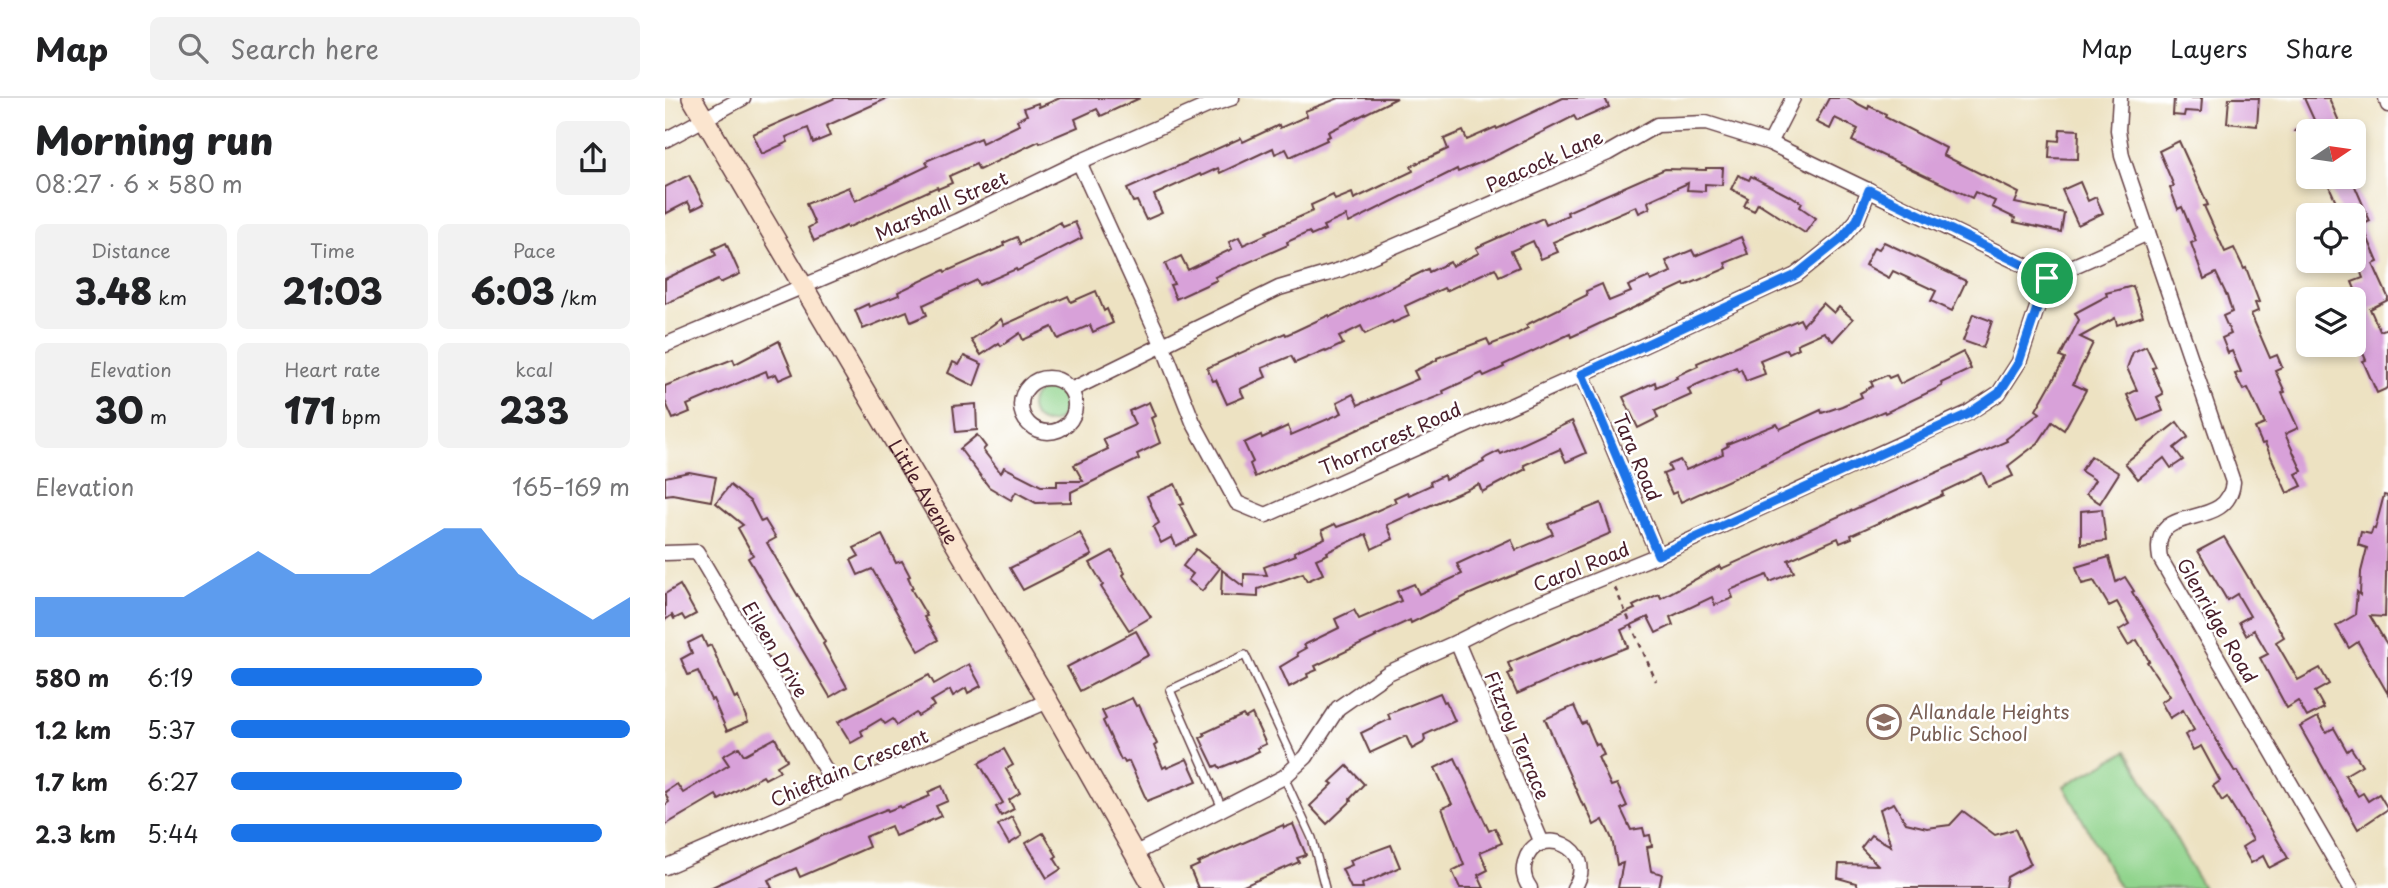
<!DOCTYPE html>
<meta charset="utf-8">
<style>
body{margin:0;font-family:"Playpen Sans",sans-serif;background:#f2f2f2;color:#202124;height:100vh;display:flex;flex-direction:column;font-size:26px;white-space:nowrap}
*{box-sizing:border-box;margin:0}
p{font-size:23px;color:#757577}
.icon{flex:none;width:38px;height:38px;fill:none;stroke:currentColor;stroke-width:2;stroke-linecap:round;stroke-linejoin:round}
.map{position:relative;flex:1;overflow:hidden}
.side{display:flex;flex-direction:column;background:#fff;width:665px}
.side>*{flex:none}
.needle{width:46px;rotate:77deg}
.fabs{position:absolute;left:1631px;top:21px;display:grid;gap:14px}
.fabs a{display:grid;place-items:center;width:70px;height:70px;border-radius:10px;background:#fff;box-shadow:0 4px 10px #0003;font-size:35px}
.pin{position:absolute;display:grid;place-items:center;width:60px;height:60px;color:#fff;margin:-30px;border:4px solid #fff;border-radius:50%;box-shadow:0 2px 7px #0007}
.round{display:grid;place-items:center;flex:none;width:74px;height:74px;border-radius:10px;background:#f2f2f2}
.head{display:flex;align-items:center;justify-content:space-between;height:119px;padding:0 35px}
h1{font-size:38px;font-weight:800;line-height:52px}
.stats{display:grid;grid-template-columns:repeat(3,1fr);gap:10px;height:119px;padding:7px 35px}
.stats div{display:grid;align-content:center;border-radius:10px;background:#f2f2f2;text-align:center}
.stats b{font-size:35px;font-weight:800}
.stats small{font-size:19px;font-weight:400}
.stats p{font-size:19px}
.chart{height:196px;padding:14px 35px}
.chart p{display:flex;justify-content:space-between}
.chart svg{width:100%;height:126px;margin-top:7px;fill:#1a73e8;opacity:.7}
ul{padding:0 35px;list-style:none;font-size:23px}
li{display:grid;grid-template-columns:112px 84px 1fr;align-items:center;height:52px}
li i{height:18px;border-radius:9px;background:#1a73e8}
header{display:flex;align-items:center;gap:42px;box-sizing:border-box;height:98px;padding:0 35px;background:#fff;border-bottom:2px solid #e0e0e0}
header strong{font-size:33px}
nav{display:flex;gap:38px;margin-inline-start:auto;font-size:24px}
.search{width:490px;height:63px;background:#f2f2f2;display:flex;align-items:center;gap:18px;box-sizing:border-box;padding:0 24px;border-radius:10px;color:#757577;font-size:26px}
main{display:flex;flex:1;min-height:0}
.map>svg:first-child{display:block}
.green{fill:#91d48d;stroke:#6e7a5c;stroke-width:2}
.building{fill:#d8a1d9}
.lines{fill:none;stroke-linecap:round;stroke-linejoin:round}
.lane-casing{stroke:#623c42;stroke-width:10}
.street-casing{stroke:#623c42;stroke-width:17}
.secondary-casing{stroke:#623c42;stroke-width:22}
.path{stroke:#623c42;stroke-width:2.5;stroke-dasharray:5 5;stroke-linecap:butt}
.lane{stroke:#fff;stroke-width:7}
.street{stroke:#fff;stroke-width:14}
.secondary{stroke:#fbe5cf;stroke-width:19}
.route-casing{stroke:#fff;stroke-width:14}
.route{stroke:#1a73e8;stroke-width:9}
.labels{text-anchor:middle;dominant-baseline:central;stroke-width:5;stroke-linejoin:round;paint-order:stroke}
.street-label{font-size:19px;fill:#4a1f2b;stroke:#fff}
.education-label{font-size:19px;fill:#785e54;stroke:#fff;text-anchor:start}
</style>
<header>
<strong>Map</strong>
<div class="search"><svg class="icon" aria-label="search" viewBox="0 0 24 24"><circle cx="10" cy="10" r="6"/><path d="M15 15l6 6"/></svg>Search here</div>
<nav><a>Map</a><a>Layers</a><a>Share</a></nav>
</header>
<main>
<section class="side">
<div class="head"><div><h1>Morning run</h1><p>08:27 · 6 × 580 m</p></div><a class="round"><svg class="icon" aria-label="share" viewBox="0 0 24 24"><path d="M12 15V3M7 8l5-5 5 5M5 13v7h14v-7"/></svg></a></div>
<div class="stats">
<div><p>Distance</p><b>3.48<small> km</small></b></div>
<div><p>Time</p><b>21:03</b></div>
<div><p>Pace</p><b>6:03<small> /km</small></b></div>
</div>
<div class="stats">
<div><p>Elevation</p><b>30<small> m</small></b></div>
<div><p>Heart rate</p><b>171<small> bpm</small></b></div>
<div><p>kcal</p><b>233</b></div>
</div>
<div class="chart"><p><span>Elevation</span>165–169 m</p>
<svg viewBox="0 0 160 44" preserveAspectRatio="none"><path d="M0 44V30L10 30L20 30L30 30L40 30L50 22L60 14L70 22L80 22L90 22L100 14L110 6L120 6L130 22L140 30L150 38L160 30V44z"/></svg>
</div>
<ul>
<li><b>580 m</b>6:19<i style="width:63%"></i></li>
<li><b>1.2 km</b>5:37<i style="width:100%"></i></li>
<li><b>1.7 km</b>6:27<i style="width:58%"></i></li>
<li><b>2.3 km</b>5:44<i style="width:93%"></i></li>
</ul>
</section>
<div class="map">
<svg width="1723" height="790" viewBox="0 0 1723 790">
<rect width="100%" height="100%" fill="#fff"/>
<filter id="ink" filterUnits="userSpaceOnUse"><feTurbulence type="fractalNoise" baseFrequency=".0143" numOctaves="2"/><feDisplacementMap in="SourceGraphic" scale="14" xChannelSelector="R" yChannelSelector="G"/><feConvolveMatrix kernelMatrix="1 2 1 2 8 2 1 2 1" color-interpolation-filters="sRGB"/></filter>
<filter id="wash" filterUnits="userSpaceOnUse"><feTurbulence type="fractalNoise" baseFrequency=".00686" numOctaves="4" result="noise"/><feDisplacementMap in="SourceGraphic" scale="28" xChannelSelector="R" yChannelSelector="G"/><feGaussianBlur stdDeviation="1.57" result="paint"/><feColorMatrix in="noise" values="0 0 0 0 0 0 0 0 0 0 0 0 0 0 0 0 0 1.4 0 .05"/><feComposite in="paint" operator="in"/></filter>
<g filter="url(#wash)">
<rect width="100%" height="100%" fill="#ede2c2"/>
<g class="green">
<circle cx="383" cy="308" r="17"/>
<path d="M1462 653 1538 790H1455L1399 688Z"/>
</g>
<g id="blocks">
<g class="building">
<path d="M170 0H223L161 28 165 38 148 45 143 30 121 39 123 44 97 56 88 36Z"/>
<path d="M395 0H475L436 18 432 11 410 21 413 29 375 45 374 43 314 72 311 66 284 78 287 85 273 91 272 89 182 130 181 128 149 143 143 130 150 126 141 106 184 89 190 103 263 68 261 63 315 40 317 45 354 27 352 22 362 17 359 10 373 5 374 9Z"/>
<path d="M674 0H732L663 34 665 38 661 40 662 42 625 59 621 51 610 56 608 50 555 75 553 70 536 78 535 76 489 97 497 115 481 122 472 103 468 104 462 91 576 40 578 44 614 27 615 30 642 18 640 13Z"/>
<path d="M898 0H940L944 9 912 23 909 18 824 61 793 74 792 71 684 125 681 118 658 128 660 132 646 138 644 134 622 144 623 147 550 179 552 182 511 201 505 187 509 186 500 166 516 158 523 172 567 151 564 144 574 139 578 147 602 136 601 134 648 113 646 107 668 97 670 102 687 95 689 101 748 73 746 68 783 51 779 41 798 33 802 42 831 29 832 31Z"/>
<path d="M1164 0H1182L1203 11 1204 8 1221 16 1220 19 1281 50 1278 57 1354 95 1350 105 1399 115 1396 134 1349 124 1350 120 1327 109 1330 103 1310 94 1307 100 1187 43 1193 31 1170 20 1165 31 1151 24Z"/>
<path d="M1509 0H1537L1536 14 1520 13 1519 18 1508 17Z"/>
<path d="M1564 0H1594L1592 28 1562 25Z"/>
<path d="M1639 0H1664L1678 33H1629L1650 24Z"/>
<path d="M1395 31 1414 32 1413 61 1384 60 1385 42 1394 43Z"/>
<path d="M1514 43 1543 107 1539 108 1560 154 1569 150 1579 171 1581 170 1594 204 1590 205 1593 213 1586 216 1605 260 1612 257 1617 269 1610 272 1620 294 1617 295 1633 330 1620 336 1637 373 1631 376 1637 388 1622 395 1600 345 1597 346 1590 330 1600 326 1583 290 1578 292 1570 276 1576 274 1567 253 1563 255 1557 240 1566 236 1558 218 1567 214 1562 198 1551 175 1539 181 1526 145 1531 143 1517 109 1513 111 1505 90 1509 88 1494 53Z"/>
<path d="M1041 70H1058L1057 87 1040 86V93L1022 92 1023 85 985 102 983 104 985 110 974 115 971 108 888 144 893 154 876 161 868 143 846 153 854 169 834 178 830 170 781 193 779 190 740 208 744 218 728 225 727 223 700 236 696 228 674 239 678 246 661 254 660 252 630 265 626 258 597 270 601 279 575 291 579 299 562 306 551 282 548 283 542 270 620 235 621 237 630 233 664 217 665 219 763 171 764 174 785 164 787 168 814 155 811 150 819 146 878 120 881 127 903 117 902 114 1000 71 1041 72Z"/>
<path d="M24 77 39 106 27 112 23 104 0 116V89Z"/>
<path d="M1073 77 1084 82 1086 78 1124 98 1125 97 1137 105 1135 109 1151 120 1140 135 1093 105 1089 113 1079 108 1083 100 1066 91Z"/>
<path d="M1660 79H1686L1705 123 1697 127 1713 164 1708 166 1723 199V202L1705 211 1715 233 1723 230V290L1712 295 1698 263 1701 262 1689 235 1693 233 1689 226 1697 222 1689 205 1695 203 1687 184 1698 180 1689 157V117H1677Z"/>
<path d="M1415 84 1423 103 1431 99 1438 115 1413 127 1397 92Z"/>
<path d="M395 124 398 129 410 124 417 140 352 173 351 171 314 187 312 182 258 207 262 217 246 224 242 213 198 231 190 212 203 206 204 209 234 197 233 194 279 172 280 174 339 148 338 145 352 139 355 146Z"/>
<path d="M1076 139 1083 156 1060 165 1062 170 1020 188 1019 186 906 239 905 236 838 267 839 269 819 278 817 275 778 293 779 296 720 319 590 379 585 366 588 364 579 345 596 337 597 340 623 328 626 337 677 315 672 304 688 296 693 307 753 281 749 273 772 262V260L822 241 825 247 848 238 863 230 861 227 922 197 921 193 937 186 944 203 966 194 963 188 984 179 986 183 1006 174 1001 163 1027 152 1030 158Z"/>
<path d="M1219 144 1301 183 1287 213 1266 203 1271 193 1228 173 1224 180 1200 167 1209 149 1214 151Z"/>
<path d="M61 145 75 176 55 185 53 182 0 206V181L51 157 48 151Z"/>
<path d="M1468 188 1478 218 1452 227 1450 220 1415 239 1428 245 1408 286 1421 292 1399 332 1387 324 1373 345 1343 368 1348 378 1323 389 1317 375 1277 394 1278 397 1252 409 1251 408 1186 437 1187 440 1175 445 1173 440 1123 462 1129 474 1105 484 1102 477 1065 492 1068 500 1050 507 1047 499 1005 519 1008 527 991 535 983 519 956 532 963 549 914 568 852 596 843 576 847 574 843 565 970 511 968 508 994 496 996 500 1055 468 1056 471 1342 343 1341 341 1375 315 1371 312 1400 261 1395 259 1414 222 1410 215 1442 198 1441 195Z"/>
<path d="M431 193 439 213 442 211 448 225 428 234 425 227 393 241 387 229 358 242 355 235 336 248 334 245 316 257 306 242 336 221 339 227 403 198 406 204Z"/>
<path d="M1158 205 1169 215 1174 209 1188 221 1168 243 1159 234 1132 246 1134 250 1124 255 1122 251 1095 262 1100 276 1081 283 1076 271 1073 273 1071 269 1031 287 1023 291 1026 297 990 313 993 320 973 330 958 299 990 284 991 289 1012 280 1011 278 1033 268 1032 265 1135 221 1138 227Z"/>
<path d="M1308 216 1327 223 1318 250 1298 243Z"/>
<path d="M114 243 128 276 114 282 111 276 103 279 101 273 22 307 25 314 8 321 0 303V288L68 261 70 266Z"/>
<path d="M1481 248 1491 269 1487 270 1498 296 1492 299 1498 313 1474 323 1462 297 1472 292 1462 270 1468 254Z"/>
<path d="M1298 254 1306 271 1276 285 1277 288 1220 315 1219 313 1145 345 1016 404 1011 394 1007 396 998 376 1006 373 1003 367 1015 362 1021 372 1058 356 1057 351 1063 348 1062 346 1112 326 1115 331 1156 312 1157 315 1177 308 1197 299 1195 295 1208 288 1206 284 1222 277 1224 280 1231 277 1235 286Z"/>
<path d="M299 258 317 266 309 288 283 275 288 264 294 267Z"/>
<path d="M484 304 490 318 486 320 495 345 472 356 474 361 406 394V404L371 405 351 394 346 402 324 389 295 351 312 337 321 349 318 352 336 375 339 369 376 388H392V383H418L409 367 443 351 438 341 470 327 464 313Z"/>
<path d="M311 306 312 332 291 334 288 308Z"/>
<path d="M907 323 921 355 901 364 895 351 859 367 861 371 817 394 814 386 764 408 722 427 728 441 707 451 701 436 662 454 663 456 651 461 658 476 642 483 638 475 593 491V499L556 497 557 472 579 489V476L602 477 599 469 631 457 629 454 660 440 657 432 670 426 672 429 691 422 731 404 729 400 742 394 744 397 766 387 765 384 779 377 780 382 819 364 818 362 822 359 834 353 836 356Z"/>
<path d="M1512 324 1523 339 1509 350 1518 362 1506 370 1499 360 1473 381 1460 365Z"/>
<path d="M1426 358 1454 375 1435 405 1421 396 1430 382 1416 373Z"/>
<path d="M24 374 51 379 46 403 7 396 0 397V379Z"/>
<path d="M510 386 519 406 515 407 531 438 511 448 507 439 496 445 488 429 494 425 482 398Z"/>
<path d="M65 387 86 404 96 424 100 422 111 440 102 445 160 544 158 546 182 589 165 599 83 460 88 457 73 430 78 427 51 405Z"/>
<path d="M1719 397 1723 398 1720 519 1705 518 1723 548V596L1693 544 1684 550 1671 528 1690 517 1692 494 1695 497 1696 474 1702 450 1693 447 1696 434 1706 436 1708 430 1710 431Z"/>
<path d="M936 405 946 435 805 496 746 525 745 522 710 538 711 539 650 568 652 572 642 576 643 579 624 589 615 569 633 558 632 555 641 550 639 547 674 530 670 521 689 512 694 521 736 503 732 493 749 486 754 496 797 476 792 466 846 441 851 452 888 436 883 426Z"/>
<path d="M1437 411 1441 443 1416 446V413Z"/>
<path d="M415 435 427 457 358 492 345 470Z"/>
<path d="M217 437 231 465 237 463 245 478 243 479 248 490 246 491 262 518 259 519 273 542 254 553 207 471 193 477 186 462 194 458 189 450Z"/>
<path d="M1559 439 1619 539 1611 544 1633 582 1655 570 1664 586 1650 594 1659 610 1642 619 1633 603 1622 610 1595 560 1603 556 1589 532 1581 537 1574 524 1585 518 1572 496 1562 502 1533 453Z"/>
<path d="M531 451 555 470 537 493 523 482 528 476 518 468Z"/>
<path d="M447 453 460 475 458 477 486 519 464 532 436 489 438 487 425 465Z"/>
<path d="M1444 459 1451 484 1460 479 1469 493 1467 494 1516 575 1558 654 1570 674 1572 673 1623 760 1604 770 1598 758 1586 765 1577 749 1588 742 1562 699 1557 703 1548 688 1555 683 1536 648 1528 652 1520 637 1529 632 1518 612 1505 620 1496 604 1505 598 1482 564 1484 563 1472 542 1463 547 1454 532 1464 526 1452 504 1444 508 1429 483 1417 486 1411 469Z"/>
<path d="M15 487 31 516 20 522 17 517 9 521 7 517 0 522V496Z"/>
<path d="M471 533 484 557 415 593 402 569Z"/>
<path d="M37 538 42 549 46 547 70 601 73 599 83 624 62 633 48 601 46 602 33 573 23 577 16 561 27 555 23 545Z"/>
<path d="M304 566 316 588 303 595 301 590 288 598 285 592 266 603 269 608 253 618 251 615 232 627 228 621 220 626 216 621 196 633 198 638 186 645 173 624 264 577 269 586Z"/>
<path d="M775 595 779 604 781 603 790 623 759 637 760 642 758 645 747 651 741 638 705 655 696 635 725 621 723 616Z"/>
<path d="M467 600 471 608 474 607 482 624 492 646 489 648 498 670 501 668 502 670 522 661 532 683 482 703 464 663 460 665 458 661 456 662 438 623 441 621 437 613Z"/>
<path d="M909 608 917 626 921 624 931 647 934 646 939 657 933 659 946 688 952 686 962 708 956 711 966 732 978 730 980 738 985 737 987 748 982 749 986 773 997 776 994 790H953L958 765 952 767 947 741 938 722 929 727 920 707 918 708 880 621Z"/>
<path d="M587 616 601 646 592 650 594 653 577 661 555 670 553 667 549 669 535 640 540 637 539 635 578 617 580 620Z"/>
<path d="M1653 619 1661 634 1669 630 1682 653 1686 650 1697 667 1680 677 1693 698 1698 695 1703 703 1714 696 1723 711 1693 731 1635 629Z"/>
<path d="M110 640 122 662 112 668 115 673 100 681 98 678 54 702 51 697 0 727V707L4 704 0 694 12 686 18 695 64 667 58 658 74 649 79 657Z"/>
<path d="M339 651 348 667 341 671 355 695 344 702 349 711 336 718 331 709 338 705 314 665Z"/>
<path d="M790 660 824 733 830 730 837 745 815 754 823 772 813 777 819 790H795L787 773 799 767 777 710 787 706 770 670Z"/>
<path d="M682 668 699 686 685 701 686 703 662 726 645 708 668 686 665 684Z"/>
<path d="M277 688 283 703 271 708 276 718 245 732 230 738 226 728 200 739 204 749 188 756 135 779 131 770 103 782 107 790H45L170 732 222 711 223 713 235 708 236 710 265 698 263 694Z"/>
<path d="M1229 705 1241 725 1262 730 1285 727 1298 713 1330 737 1350 731 1366 766 1342 779 1340 790H1194L1191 785 1173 780 1174 766 1213 767 1196 750 1206 737 1226 748 1215 711Z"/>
<path d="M347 719 357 738 344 746 333 727Z"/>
<path d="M628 726 641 757 632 760 634 764 574 790H533L525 771 534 767 533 765 618 727 619 730Z"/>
<path d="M378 735 392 758 389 760 396 771 382 780 361 745Z"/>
<path d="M726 747 735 769 697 786 698 790H686L677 771 687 767 685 762Z"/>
</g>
</g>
</g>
<g filter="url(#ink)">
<use href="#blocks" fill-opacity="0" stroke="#623c42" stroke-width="2"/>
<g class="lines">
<g class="lane-casing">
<g id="lane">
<path d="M619 679 647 740 660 790"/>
<path d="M557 710 505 592 580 557 631 667"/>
</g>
</g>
<g class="street-casing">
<g id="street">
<path d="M1455 0 1453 32 1457 58 1568 384C1563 437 1484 400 1495 460L1686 790"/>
<path d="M1721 0 1723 7"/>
<path d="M0 42 78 0"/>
<path d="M1105 45 1128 0"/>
<path d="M414 64 498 248 528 324 572 405 601 417 917 276 1131 177 1176 141 1192 122 1204 92"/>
<path d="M1382 180 1483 135"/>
<path d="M0 247 292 123 414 64 542 8 567 0"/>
<path d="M917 276 993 457"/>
<circle cx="383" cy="307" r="27"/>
<path d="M406 292 614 190 675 172 943 55 992 27 1041 25 1105 45 1367 171 1382 180"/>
<path d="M0 455 32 454 174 695"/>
<path d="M792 544 877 745"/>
<path d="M469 756 619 679 641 659 673 610 723 575 792 544 844 518 993 457 1303 315 1334 295 1354 264 1382 180"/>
<path d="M0 769 383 603"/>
<path d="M865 790C859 782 857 774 860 764 871 723 936 750 909 790"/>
</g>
</g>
<g class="secondary-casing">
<g id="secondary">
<path id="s1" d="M27 0 383 603 489 790"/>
</g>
</g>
<path class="path" d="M950 490 991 583"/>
<use href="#lane" class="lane"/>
<use href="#street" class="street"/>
<use href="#secondary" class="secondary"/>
</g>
</g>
<g class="lines" filter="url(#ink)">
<g class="route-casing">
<path id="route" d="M1204 92 1367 171 1382 180 1354 264 1334 295 1303 316 993 457 917 276 1131 177 1176 141 1192 122Z"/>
</g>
<use href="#route" class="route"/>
</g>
<defs>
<g id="school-ring" transform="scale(1.75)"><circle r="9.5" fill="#fff" stroke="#8d6e63" stroke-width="1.5"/><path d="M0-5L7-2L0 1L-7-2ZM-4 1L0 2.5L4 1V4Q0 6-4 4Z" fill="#8d6e63"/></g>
</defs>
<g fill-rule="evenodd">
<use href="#school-ring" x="1219" y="624"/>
</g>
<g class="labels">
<g class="street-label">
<text transform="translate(879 62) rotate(-24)">Peacock Lane</text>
<text transform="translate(276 107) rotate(-24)">Marshall Street</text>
<text transform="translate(725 340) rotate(-24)">Thorncrest Road</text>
<text transform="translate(973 359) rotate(67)">Tara Road</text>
<text stroke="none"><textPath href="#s1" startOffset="457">Little Avenue</textPath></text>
<text transform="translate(916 468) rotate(-22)">Carol Road</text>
<text transform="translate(1553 522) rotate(60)">Glenridge Road</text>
<text transform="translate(111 551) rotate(59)">Eileen Drive</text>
<text transform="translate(853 637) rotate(67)">Fitzroy Terrace</text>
<text transform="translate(184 669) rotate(-23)">Chieftain Crescent</text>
</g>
<g class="education-label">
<text x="1244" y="613">Allandale Heights<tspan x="1244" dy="22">Public School</tspan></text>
</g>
</g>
</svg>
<div class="fabs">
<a><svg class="needle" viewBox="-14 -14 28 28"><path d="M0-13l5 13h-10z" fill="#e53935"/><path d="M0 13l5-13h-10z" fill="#757577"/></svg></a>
<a><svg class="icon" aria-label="locate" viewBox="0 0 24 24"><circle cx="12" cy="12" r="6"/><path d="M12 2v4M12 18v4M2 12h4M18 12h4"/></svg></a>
<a><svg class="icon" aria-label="layers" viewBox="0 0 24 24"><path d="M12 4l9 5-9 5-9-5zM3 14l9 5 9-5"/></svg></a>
</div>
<div class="pin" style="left:1382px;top:180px;background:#1e9e55"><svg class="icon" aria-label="arrive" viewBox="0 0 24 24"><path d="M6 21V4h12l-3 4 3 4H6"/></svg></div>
</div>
</main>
